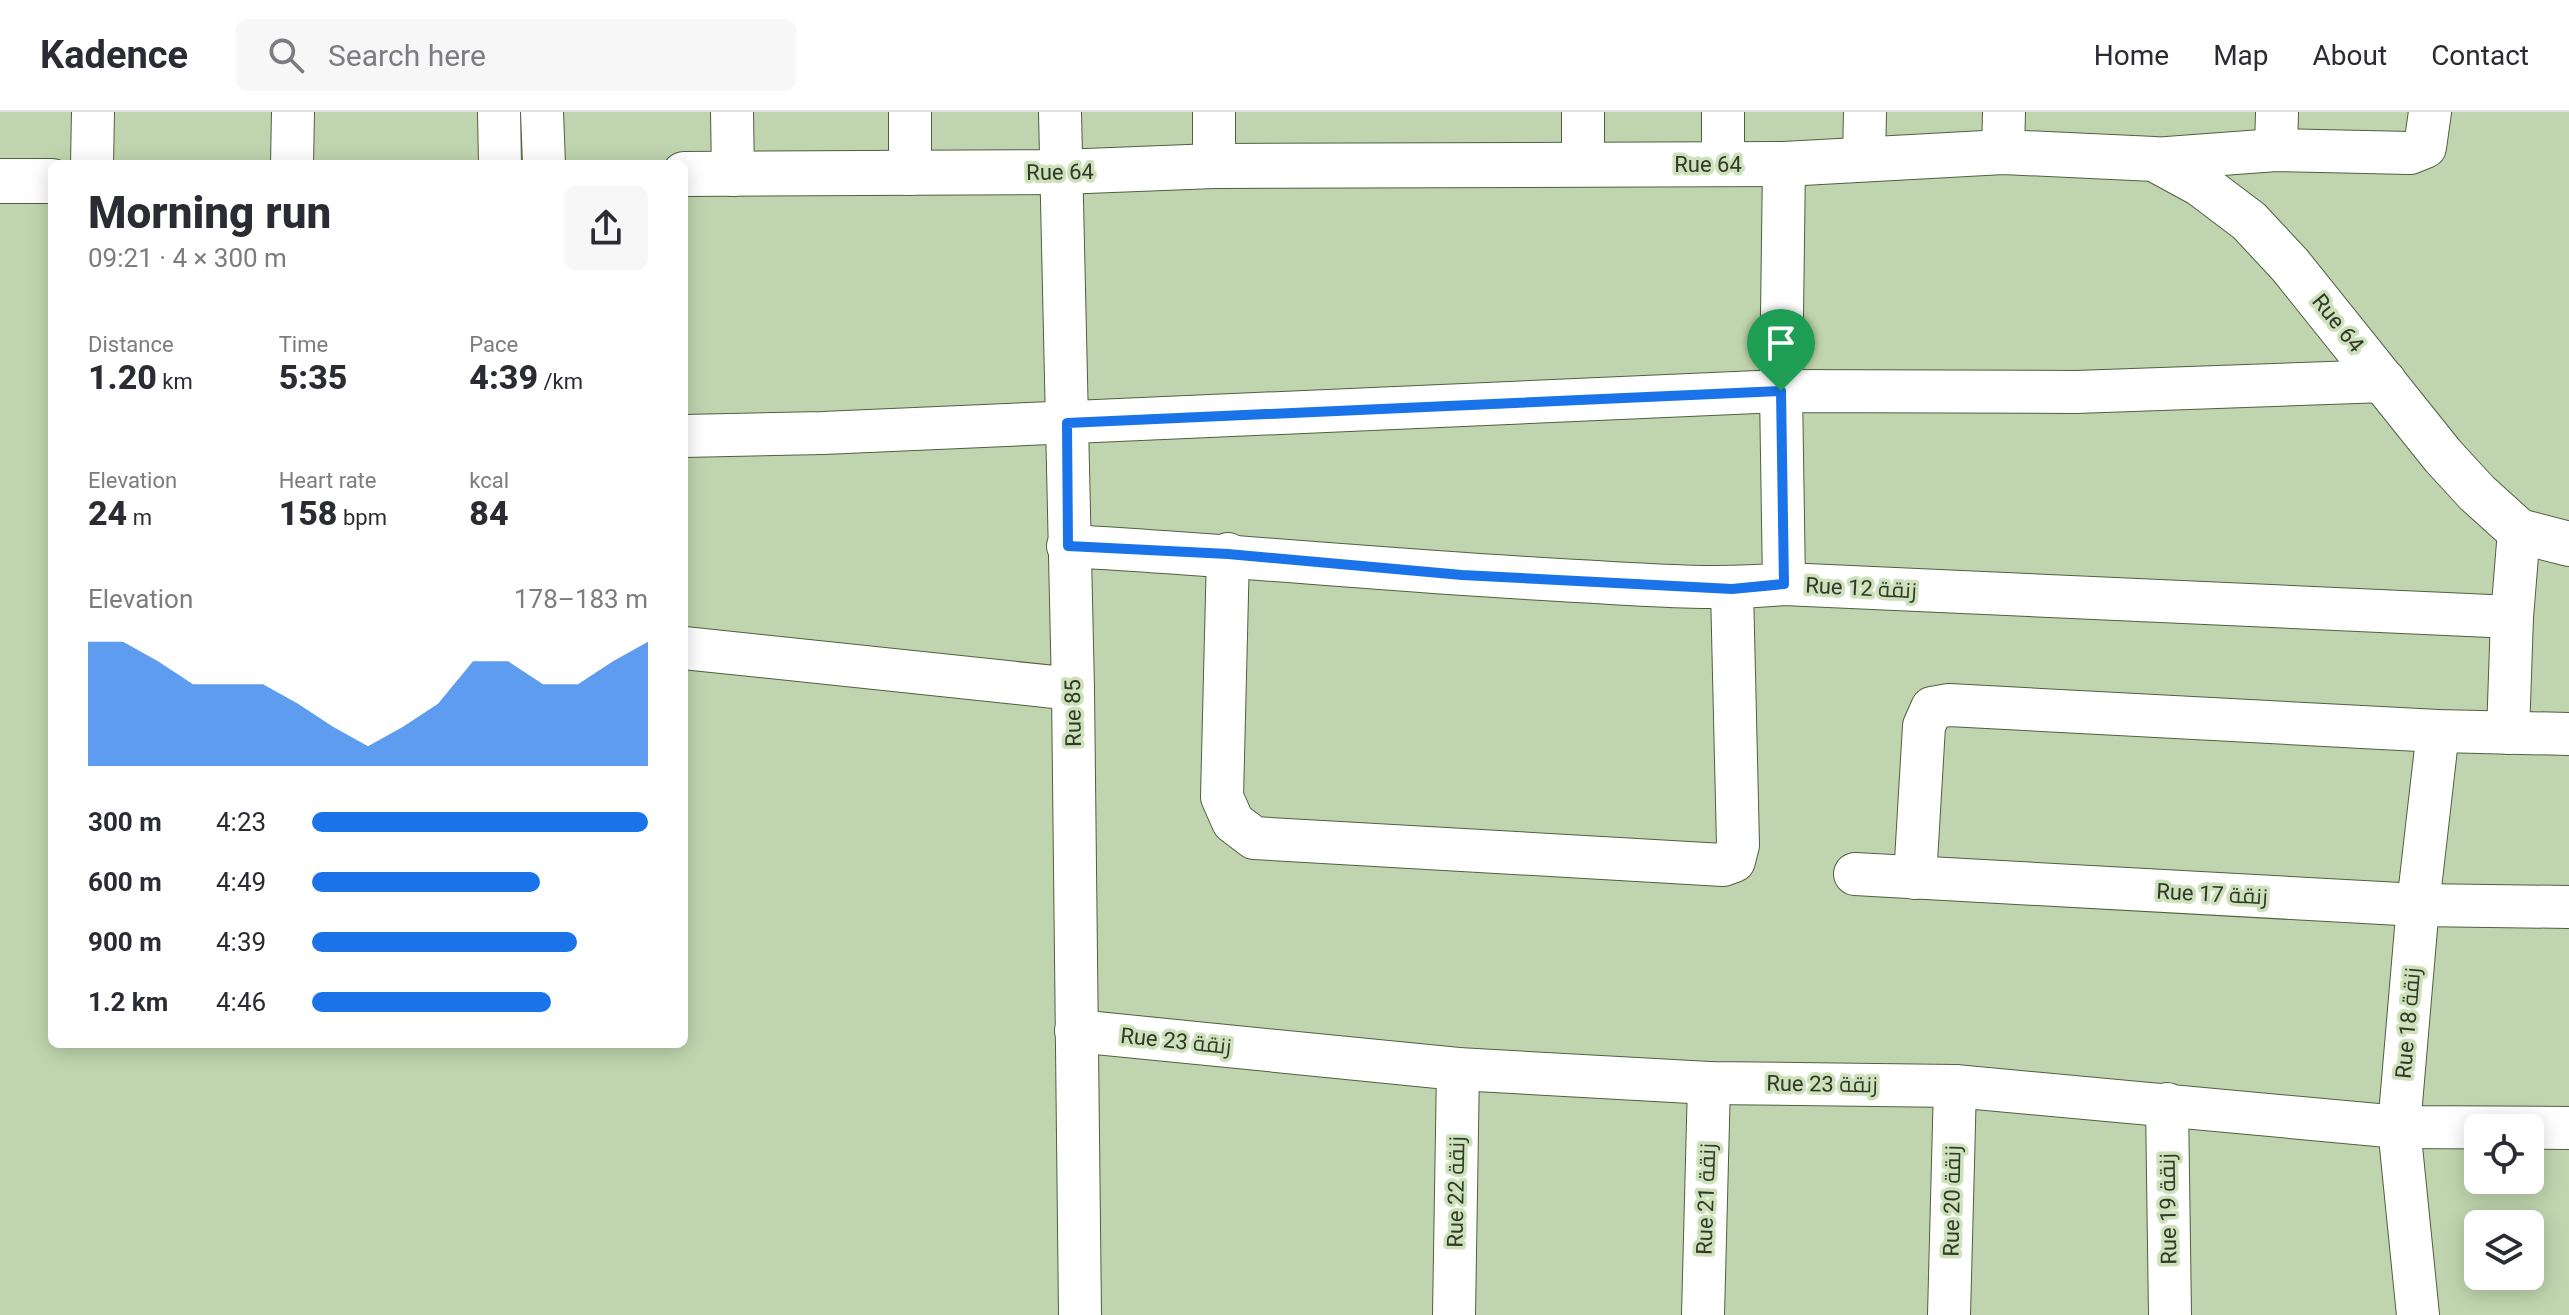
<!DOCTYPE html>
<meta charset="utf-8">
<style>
body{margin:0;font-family:Roboto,Cairo,sans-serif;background:#f7f7f7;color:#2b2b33;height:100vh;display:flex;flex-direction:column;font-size:30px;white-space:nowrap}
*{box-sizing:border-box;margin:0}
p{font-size:26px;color:#7c7c81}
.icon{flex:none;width:44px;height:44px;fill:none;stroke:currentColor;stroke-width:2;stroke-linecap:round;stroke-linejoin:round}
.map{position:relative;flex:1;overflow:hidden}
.side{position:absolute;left:48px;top:48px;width:640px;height:888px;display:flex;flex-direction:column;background:#fff;border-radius:12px;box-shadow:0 4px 20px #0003}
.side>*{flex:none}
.tools{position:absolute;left:2464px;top:1002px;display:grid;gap:16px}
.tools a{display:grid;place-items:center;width:80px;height:80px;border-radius:12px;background:#fff;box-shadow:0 4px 20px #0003;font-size:40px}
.pin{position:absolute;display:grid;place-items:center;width:68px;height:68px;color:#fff;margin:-82px -34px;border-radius:50% 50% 50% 0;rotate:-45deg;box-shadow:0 0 8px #0007}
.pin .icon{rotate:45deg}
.round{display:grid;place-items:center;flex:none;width:84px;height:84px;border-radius:12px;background:#f7f7f7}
.summary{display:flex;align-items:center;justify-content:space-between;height:136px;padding:0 40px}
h1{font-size:44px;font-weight:800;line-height:60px}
.stats{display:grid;grid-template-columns:repeat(3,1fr);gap:12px;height:136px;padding:8px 40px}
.stats div{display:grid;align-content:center}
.stats b{font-size:34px;font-weight:800}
.stats small{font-size:22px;font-weight:400}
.stats p{font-size:22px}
.chart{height:224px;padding:16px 40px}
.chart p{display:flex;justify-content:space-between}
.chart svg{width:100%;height:144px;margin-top:8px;fill:#1a73e8;opacity:.7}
ul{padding:0 40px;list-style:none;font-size:26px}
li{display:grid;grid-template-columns:128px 96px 1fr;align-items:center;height:60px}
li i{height:20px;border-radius:10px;background:#1a73e8}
header{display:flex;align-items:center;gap:48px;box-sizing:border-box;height:112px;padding:0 40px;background:#fff;border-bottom:2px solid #e1e1e2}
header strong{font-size:38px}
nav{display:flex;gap:44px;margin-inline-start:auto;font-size:28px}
.search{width:560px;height:72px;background:#f7f7f7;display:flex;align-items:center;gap:20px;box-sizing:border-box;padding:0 28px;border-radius:12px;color:#7c7c81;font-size:30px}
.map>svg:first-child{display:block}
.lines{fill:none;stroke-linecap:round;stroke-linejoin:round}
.minor-casing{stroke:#4f603f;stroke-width:44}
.tertiary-casing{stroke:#4f603f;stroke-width:46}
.minor{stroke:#fff;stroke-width:42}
.tertiary{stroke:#fff;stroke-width:44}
.route-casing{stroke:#fff;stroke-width:16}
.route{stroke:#1a73e8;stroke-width:10}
.labels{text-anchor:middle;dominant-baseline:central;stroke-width:7;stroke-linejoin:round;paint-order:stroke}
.street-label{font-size:22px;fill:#32392a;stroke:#cde2bb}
</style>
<header>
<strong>Kadence</strong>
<div class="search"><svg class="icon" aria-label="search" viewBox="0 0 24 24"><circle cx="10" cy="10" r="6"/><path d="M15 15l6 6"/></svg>Search here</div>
<nav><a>Home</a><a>Map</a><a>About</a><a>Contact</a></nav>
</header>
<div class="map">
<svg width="2569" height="1203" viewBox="0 0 2569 1203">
<rect width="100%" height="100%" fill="#c0d5af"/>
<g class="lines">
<g class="minor-casing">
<g id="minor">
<path d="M499 0 500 52"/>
<path d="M542 0 544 52"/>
<path d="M732 0 733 63"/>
<path d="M1060 0 1073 577 1080 1203"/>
<path d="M1583 0V52"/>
<path d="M2276 38 2277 0"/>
<path d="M2003 40 2004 0"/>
<path d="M2154 47 2276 38 2410 41 2425 35 2430 0"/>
<path d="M1864 48 1865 0"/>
<path d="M92 52 93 0"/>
<path d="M292 52 293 0"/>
<path d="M1723 52V0"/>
<path d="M1784 52 1781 279 1784 472"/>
<path d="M1214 54V0"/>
<path d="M910 62V0"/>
<path d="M684 324 823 321 1781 279 2076 280 2385 269"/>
<path d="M1068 434C1232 443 1396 459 1560 468 1635 472 1710 479 1784 472L2512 505"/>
<path d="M1228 442 1222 685 1233 710 1254 726 1723 753 1734 749 1738 733 1732 477"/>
<path d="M684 536 1073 577"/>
<path d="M2508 621 2512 505 2519 419"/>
<path d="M1855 762 2418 793 2569 795"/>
<path d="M1915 766 1924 614 1932 596 1949 593 2438 619 2569 622"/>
<path d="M1076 919 1458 957 1709 971 1955 974 2399 1015 2569 1016"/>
<path d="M2167 992 2170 1203"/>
<path d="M1454 1203 1458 957"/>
<path d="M1703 1203 1709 971"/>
<path d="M1949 1203 1955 974"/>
<path d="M2418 1203 2399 1015 2418 793 2438 619"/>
</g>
</g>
<g class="tertiary-casing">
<g id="tertiary">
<path d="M684 62 1061 60 1214 54 1784 52 2003 40 2154 47 2200 72 2249 109 2290 153 2443 344 2477 381 2519 419 2569 432"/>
<path d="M0 69H52"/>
</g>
</g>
<use href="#minor" class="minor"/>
<use href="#tertiary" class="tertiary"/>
</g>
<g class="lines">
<g class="route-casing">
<path id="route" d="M1781 279 1784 472 1732 477 1462 463 1228 442 1068 434 1067 311Z"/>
</g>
<use href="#route" class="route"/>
</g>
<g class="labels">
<g class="street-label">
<text x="1708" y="52">Rue 64</text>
<text transform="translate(1060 60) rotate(-1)">Rue 64</text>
<text transform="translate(2338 211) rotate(51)">Rue 64</text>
<text transform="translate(1861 476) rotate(3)">Rue 12 زنقة</text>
<text transform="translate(1073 601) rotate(-91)">Rue 85</text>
<text transform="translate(2212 782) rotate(3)">Rue 17 زنقة</text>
<text transform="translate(2408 911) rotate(-85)">Rue 18 زنقة</text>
<text transform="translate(1176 929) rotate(6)">Rue 23 زنقة</text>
<text transform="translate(1822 972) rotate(1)">Rue 23 زنقة</text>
<text transform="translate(1456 1080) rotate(-89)">Rue 22 زنقة</text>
<text transform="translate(1706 1087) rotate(-88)">Rue 21 زنقة</text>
<text transform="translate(1952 1089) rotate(-89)">Rue 20 زنقة</text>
<text transform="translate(2168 1097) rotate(-91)">Rue 19 زنقة</text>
</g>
</g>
</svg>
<div class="tools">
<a><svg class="icon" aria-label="locate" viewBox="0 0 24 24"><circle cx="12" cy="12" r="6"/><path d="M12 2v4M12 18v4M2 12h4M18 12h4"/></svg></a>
<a><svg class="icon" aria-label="layers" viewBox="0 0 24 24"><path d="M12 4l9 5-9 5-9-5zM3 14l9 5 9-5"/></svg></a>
</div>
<div class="pin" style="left:1781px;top:279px;background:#1e9e55"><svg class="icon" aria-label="arrive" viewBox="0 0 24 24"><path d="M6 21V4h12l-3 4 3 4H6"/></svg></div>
<section class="side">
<div class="summary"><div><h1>Morning run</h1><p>09:21 · 4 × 300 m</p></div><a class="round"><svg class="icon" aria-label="share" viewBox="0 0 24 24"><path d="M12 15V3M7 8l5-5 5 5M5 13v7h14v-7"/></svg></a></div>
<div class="stats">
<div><p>Distance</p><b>1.20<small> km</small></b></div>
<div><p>Time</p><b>5:35</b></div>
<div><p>Pace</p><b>4:39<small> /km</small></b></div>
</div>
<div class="stats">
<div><p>Elevation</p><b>24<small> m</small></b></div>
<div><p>Heart rate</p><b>158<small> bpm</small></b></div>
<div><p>kcal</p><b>84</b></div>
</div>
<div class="chart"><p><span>Elevation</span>178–183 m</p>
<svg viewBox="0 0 160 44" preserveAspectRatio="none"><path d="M0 44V6L10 6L20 12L30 19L40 19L50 19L60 25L70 32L80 38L90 32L100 25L110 12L120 12L130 19L140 19L150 12L160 6V44z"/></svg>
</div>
<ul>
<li><b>300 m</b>4:23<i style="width:100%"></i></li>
<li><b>600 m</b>4:49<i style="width:68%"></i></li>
<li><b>900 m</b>4:39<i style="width:79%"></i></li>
<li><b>1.2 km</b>4:46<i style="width:71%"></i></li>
</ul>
</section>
</div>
